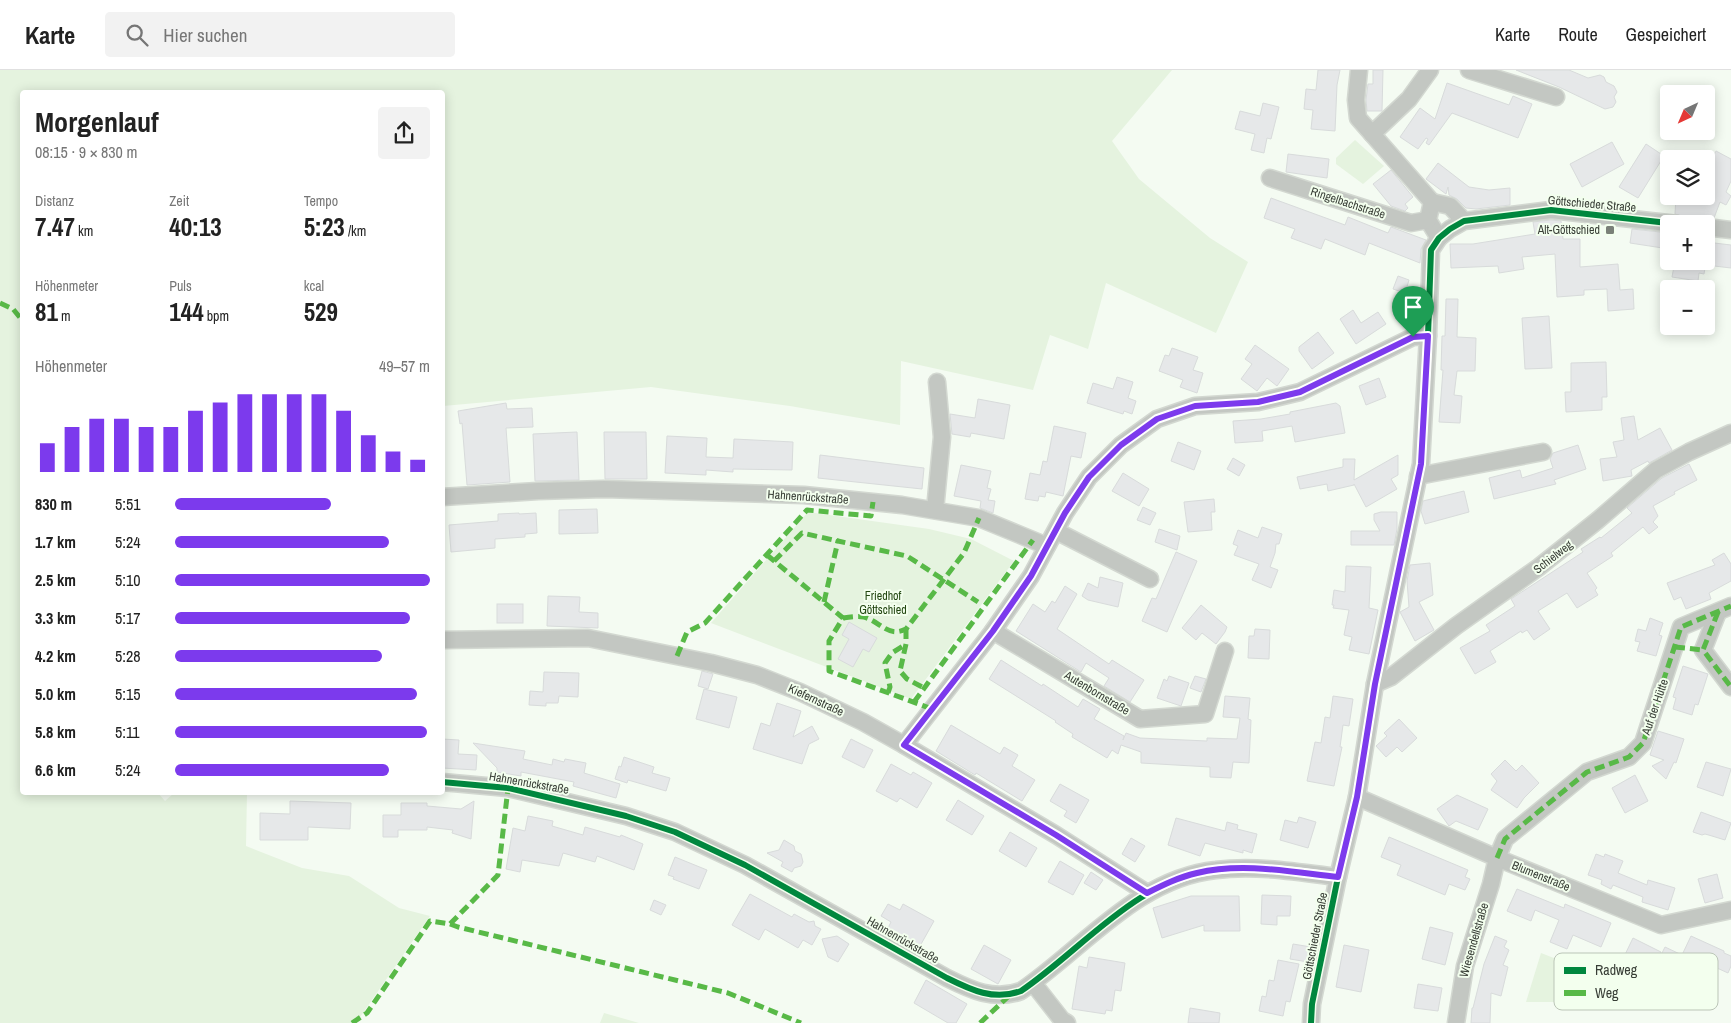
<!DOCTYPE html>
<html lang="de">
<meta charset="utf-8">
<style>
body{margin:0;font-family:"Archivo Narrow",sans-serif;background:#f2f2f2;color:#222;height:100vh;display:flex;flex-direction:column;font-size:19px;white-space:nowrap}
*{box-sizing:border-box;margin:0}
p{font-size:16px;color:#767676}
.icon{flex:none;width:28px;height:28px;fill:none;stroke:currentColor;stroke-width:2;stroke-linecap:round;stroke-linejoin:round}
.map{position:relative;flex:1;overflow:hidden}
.details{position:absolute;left:20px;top:20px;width:425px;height:705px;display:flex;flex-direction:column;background:#fff;border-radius:5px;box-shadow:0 2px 12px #0003}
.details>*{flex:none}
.needle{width:32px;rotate:224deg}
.buttons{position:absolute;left:1660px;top:15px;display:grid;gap:10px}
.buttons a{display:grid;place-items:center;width:55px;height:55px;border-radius:5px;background:#fff;box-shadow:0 2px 12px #0003;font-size:25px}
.pin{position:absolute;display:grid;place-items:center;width:42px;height:42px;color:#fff;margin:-51px -21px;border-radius:50% 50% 50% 0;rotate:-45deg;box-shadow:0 0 5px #0007}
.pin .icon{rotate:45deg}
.round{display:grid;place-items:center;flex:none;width:52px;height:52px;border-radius:5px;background:#f2f2f2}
.head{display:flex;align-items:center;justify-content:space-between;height:85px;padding:0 15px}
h1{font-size:28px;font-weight:800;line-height:38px}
.stats{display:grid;grid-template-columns:repeat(3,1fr);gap:8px;height:85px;padding:5px 15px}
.stats div{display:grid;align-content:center}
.stats b{font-size:25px;font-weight:800}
.stats small{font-size:14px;font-weight:400}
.stats p{font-size:14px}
.chart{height:140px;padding:10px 15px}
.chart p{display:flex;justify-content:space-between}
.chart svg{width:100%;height:90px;margin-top:5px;stroke:#7c3aed;stroke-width:6}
ul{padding:0 15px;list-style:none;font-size:16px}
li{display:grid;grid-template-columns:80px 60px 1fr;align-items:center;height:38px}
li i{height:12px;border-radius:6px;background:#7c3aed}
header{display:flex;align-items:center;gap:30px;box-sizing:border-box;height:70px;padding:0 25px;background:#fff;border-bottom:1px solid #e0e0e0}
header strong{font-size:24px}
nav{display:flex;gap:28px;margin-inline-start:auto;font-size:18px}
.search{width:350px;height:45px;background:#f2f2f2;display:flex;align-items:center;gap:12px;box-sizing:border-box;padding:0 18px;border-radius:5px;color:#767676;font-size:19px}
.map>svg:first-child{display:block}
.green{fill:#e5f3df}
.building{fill:#e6e8e9;stroke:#d8dbdb}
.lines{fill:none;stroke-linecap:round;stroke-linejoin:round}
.minor-casing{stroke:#d3d8d1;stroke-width:19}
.minor{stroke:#c3c7c2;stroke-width:16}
.quiet{stroke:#58b947;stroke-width:5;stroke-dasharray:10 5;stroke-linecap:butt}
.cycleway-casing{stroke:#f3ffee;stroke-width:9}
.cycleway{stroke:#00873e;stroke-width:6}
.route-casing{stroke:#fff;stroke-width:10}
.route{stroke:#7c3aed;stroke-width:6}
.poi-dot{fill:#7a8078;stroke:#f3ffee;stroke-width:2}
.labels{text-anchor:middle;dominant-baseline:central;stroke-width:4;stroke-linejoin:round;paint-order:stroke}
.street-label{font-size:12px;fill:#383e36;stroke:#f3ffee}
.poi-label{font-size:12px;fill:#383e36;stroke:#f3ffee;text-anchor:end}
.park-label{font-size:12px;fill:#234712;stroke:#f3ffee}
.key{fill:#f3ffee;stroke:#bbc5b7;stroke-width:1}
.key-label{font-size:14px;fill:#383e36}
</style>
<header>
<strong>Karte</strong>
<div class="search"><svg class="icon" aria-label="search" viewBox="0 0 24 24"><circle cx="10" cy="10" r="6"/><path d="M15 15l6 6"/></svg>Hier suchen</div>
<nav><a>Karte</a><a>Route</a><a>Gespeichert</a></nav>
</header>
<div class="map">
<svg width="1731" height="953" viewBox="0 0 1731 953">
<rect width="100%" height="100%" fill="#f4fbf2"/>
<g class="green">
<path d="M0 0H1172L1112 71 1139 109 1210 168 1248 192 1216 263 1106 213 1088 279 1050 265 1033 320 901 291 900 355 790 336 651 317 443 336 442 22H22V722L158 723 165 731 174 723H247L246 776 302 798 349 806 399 838 430 846 356 953H0Z"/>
<path d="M1355 70 1384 96 1363 114 1336 94V88Z"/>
<path d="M808 442 929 459 971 469 1014 491 911 629 711 553Z"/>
<path d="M1541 883 1600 906 1597 913 1595 932H1526Z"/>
<path d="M604 943 639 953H600Z"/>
</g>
<g class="building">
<path d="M1318 0H1340L1337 15 1335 61 1311 59 1313 40 1304 39 1306 19 1316 20Z"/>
<path d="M1373 0H1383L1382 41H1367L1366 30 1368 14H1373Z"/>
<path d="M1516 0H1569L1588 8 1600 5 1604 7 1606 12 1614 16 1617 22 1614 27 1616 32 1613 37 1605 39 1559 17Z"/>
<path d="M1447 13 1509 35 1513 26 1532 34 1518 68 1452 43 1429 75 1426 73 1428 69 1426 68 1418 79 1400 67 1420 38 1435 49Z"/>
<path d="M1263 33 1279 37 1271 69 1267 68 1264 83 1251 80 1255 64 1235 59 1240 41 1260 46Z"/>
<path d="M1612 72 1624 94 1582 117 1570 94Z"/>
<path d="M1646 74 1664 86 1638 128 1619 117Z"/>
<path d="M1716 81 1731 89V111L1726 122 1731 126 1726 135 1720 132 1714 148H1703L1699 150 1685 149 1682 146 1675 144 1676 126H1706V101Z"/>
<path d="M1288 84 1329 89 1327 108 1286 102Z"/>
<path d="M1438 93 1469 117 1489 120 1510 118V135L1476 139 1466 138 1457 129 1449 125 1448 117 1446 124 1426 109Z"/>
<path d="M1391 100 1413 127 1405 134 1408 138 1405 141 1391 136 1373 114Z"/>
<path d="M1271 128 1345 155 1348 147 1388 163 1391 157 1426 170 1421 179 1420 193 1369 173 1365 185 1325 169 1321 179 1291 168 1295 159 1264 148Z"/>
<path d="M1551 150 1561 151 1563 169H1580V197L1618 194 1620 220 1633 219 1634 239 1608 241 1607 219 1584 220V225L1557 227 1555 184 1522 187 1524 199 1499 203 1498 196 1451 198 1450 174H1473L1535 164 1533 152Z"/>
<path d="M1632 159 1669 163V179L1630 173Z"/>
<path d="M1706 172 1731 175V198L1706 195V192L1704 204 1699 203 1698 211 1672 207 1675 191H1706Z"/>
<path d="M1398 206 1409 210 1405 223 1393 219Z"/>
<path d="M1446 229H1458L1457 267 1476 268 1475 301H1457L1454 325 1462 326 1460 353 1439 352 1443 300H1441L1442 266H1445Z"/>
<path d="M1353 240 1361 253 1378 242 1386 254 1356 274 1340 249Z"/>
<path d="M1549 246 1552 298 1525 299 1522 248Z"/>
<path d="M1318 262 1334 283 1312 299 1299 281V277Z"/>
<path d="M1255 275 1289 299 1277 316 1267 308 1257 321 1241 309 1252 294 1245 289Z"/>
<path d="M1172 278 1198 287 1193 300 1203 303 1197 323 1180 317 1183 310 1159 301 1165 285 1169 286Z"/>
<path d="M1606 292 1607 327H1602V340L1566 342 1565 322H1571V293Z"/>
<path d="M1117 307 1133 312 1128 328 1136 331 1132 344 1124 341 1123 344 1087 333 1093 313 1113 319Z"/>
<path d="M1379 308 1386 327 1366 335 1359 316Z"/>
<path d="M978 329 1010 335 1004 369 971 363 970 367 952 364 950 344 975 348Z"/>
<path d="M506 333 507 339 532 338 533 357 506 358 510 412 467 415 462 353 460 354 458 341Z"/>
<path d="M1336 333 1340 336 1345 363 1295 372 1292 356 1262 361 1263 371 1235 373 1233 351 1261 349 1290 344V342Z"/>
<path d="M1634 346 1638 370 1660 358 1672 380 1649 393 1648 391 1631 400 1632 406 1603 411 1600 389 1617 387 1613 372 1624 370 1621 348Z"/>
<path d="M1054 356 1086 363 1081 388 1071 386 1063 426 1046 422 1045 427 1039 426 1038 431 1025 429 1030 403 1040 405 1043 391 1047 392Z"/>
<path d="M577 362 579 410 535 411 533 364Z"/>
<path d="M604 362H646L647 409H605Z"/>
<path d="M667 366 707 368 706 387 733 388 734 369 793 372 792 400 733 399V402L706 400V405L665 403Z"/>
<path d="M1178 372 1201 381 1194 400 1171 391Z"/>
<path d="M1578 375 1586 399 1554 410 1556 414 1494 429 1489 408 1520 400 1522 408 1553 398 1550 389 1553 383Z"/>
<path d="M820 385 924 398 922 419 818 408Z"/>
<path d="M1398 385V405L1391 409 1397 419 1366 437 1354 414V415L1328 421 1327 414 1300 419 1297 407 1343 397V389H1355L1354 410Z"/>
<path d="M1233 388 1245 395 1239 406 1227 399Z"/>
<path d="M1689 394 1697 410 1674 422 1675 424 1653 436 1658 446 1653 452 1658 457 1649 464 1643 457 1611 483 1613 486 1587 503 1597 518 1595 520 1598 525 1577 538 1567 523 1538 541 1550 559 1534 570 1527 560 1522 563 1521 561 1490 581 1496 592 1475 604 1460 578 1490 561 1486 555 1515 536 1511 529 1583 482 1581 479 1600 467 1601 468 1632 443 1627 438 1662 408Z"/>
<path d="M961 395 991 401 987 418 991 419 988 430 995 431 993 443 980 438 981 431 954 426Z"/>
<path d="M1123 403 1149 419 1139 436 1112 421Z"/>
<path d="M1464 421 1469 442 1425 454 1421 441 1423 431Z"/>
<path d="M1214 429 1215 442H1211L1212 460 1188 462 1184 432Z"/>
<path d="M1143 437 1156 443 1150 455 1137 450Z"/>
<path d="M597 439 598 463 559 464V440Z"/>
<path d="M1381 442H1397V459L1394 475H1351V461H1380L1374 450V444Z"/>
<path d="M519 443V444L536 443 537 463 525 464V467L495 469V478L451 482 449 455 498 451V444Z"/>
<path d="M1262 457 1282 464 1279 474H1276L1275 483 1270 497 1278 500 1271 518 1252 510 1259 494 1234 485 1238 476 1233 474 1238 460 1258 468Z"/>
<path d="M1159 459 1180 466 1177 480 1155 472Z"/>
<path d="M1176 482 1197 491 1167 562 1142 551 1152 528 1156 529Z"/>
<path d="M1724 483 1731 494V511L1709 523 1711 529 1686 539 1681 527 1674 530 1667 513 1715 495 1712 490Z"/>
<path d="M1430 493 1433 525 1419 532 1434 560 1415 571 1400 542 1409 537 1407 511 1410 495Z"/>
<path d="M1346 496 1371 497 1369 538 1378 540 1369 584 1349 580 1352 567 1344 565 1349 540 1333 538 1334 535H1332L1334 520 1345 522Z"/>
<path d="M1100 507 1123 513 1118 537 1088 530 1082 526 1088 513 1098 518Z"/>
<path d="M1065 516 1077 524 1057 559 1109 594 1112 590 1144 610 1130 632 1104 616 1109 608 1086 593 1081 602 1016 561 1033 534 1045 542 1052 531 1055 533Z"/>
<path d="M548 526 580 527 579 542 598 543V558L547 556Z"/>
<rect x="497" y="534" width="26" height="19"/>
<path d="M1201 535 1227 557 1225 562 1216 574 1202 563 1196 570 1182 558Z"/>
<path d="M1650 548 1663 553 1659 565 1662 566 1656 586 1637 581 1640 572 1635 571 1638 559 1646 561Z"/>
<path d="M849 552 877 568 869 582 863 579 853 597 838 589 849 569 842 565Z"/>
<path d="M1255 559 1270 560 1269 589 1248 588 1249 566H1254Z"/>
<path d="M1001 590 1042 616 1043 614 1078 637 1083 629 1100 639 1094 649 1124 666 1123 670 1126 663 1140 668 1207 671V668L1237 669 1240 648 1223 647 1225 626 1250 628 1248 649 1251 650 1249 693 1233 692 1231 708 1210 707V697L1141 693V682L1121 675 1118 684 1112 680 1107 688 1072 667 1073 664 1055 652 1056 651 989 609Z"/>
<path d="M1683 596 1708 604 1698 635 1695 634 1692 645 1673 639 1676 628 1673 627Z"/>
<path d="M702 601 713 604 708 619 698 616Z"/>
<path d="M544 602 579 603 578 627 559 626 558 633H546V636L529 635 530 621 543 622Z"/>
<path d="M1169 606 1189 613 1181 636 1157 628 1164 609 1167 611Z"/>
<path d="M1195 606 1206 609 1201 622 1190 618Z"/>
<path d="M704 619 737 627 729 658 696 649Z"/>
<path d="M1333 626 1353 629 1349 656 1343 655 1340 677H1342L1334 716 1307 711 1315 672 1321 673 1325 647 1330 648Z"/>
<path d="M777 633 801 641 793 667 812 656 819 669 809 674 802 694 753 679 761 653 770 656Z"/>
<path d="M1399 649 1417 668 1402 682 1397 677 1386 687 1376 676 1387 666 1384 663Z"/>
<path d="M951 655 1000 684 1004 677 1018 685 1012 696 1035 710 1022 731 976 703 975 705 936 681Z"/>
<path d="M1658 661 1684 669 1676 693 1674 692 1666 709 1652 696 1664 690 1650 685Z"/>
<path d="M442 669 459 670 458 684 477 685 476 700 442 698Z"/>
<path d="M851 669 873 680 864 698 842 687Z"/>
<path d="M473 673 525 681 523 689 552 695 553 689 564 692 565 689 586 693 584 703 620 714 616 728 573 716 574 712 521 702V706L497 702V698Z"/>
<path d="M624 687 654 697 652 703 670 708 666 721 628 710 627 713 615 709 619 696 621 697Z"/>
<path d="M1505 690 1516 701 1522 695 1539 713 1524 728 1517 738 1491 720 1497 711 1491 704Z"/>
<path d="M1706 692 1731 699 1723 726 1697 717Z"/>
<path d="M891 694 911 705 913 702 932 713 917 738 900 728 897 732 876 721Z"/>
<path d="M1635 705 1648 731 1625 743 1612 718Z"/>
<path d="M1060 714 1089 730 1076 753 1064 746 1067 741 1050 731Z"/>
<path d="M1457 725 1488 739 1478 760 1456 751 1449 756 1437 739Z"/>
<path d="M958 730 984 746 972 765 946 750Z"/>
<path d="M290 731 351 733 350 759 308 757V770H260V743L290 744Z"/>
<path d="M474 731 471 769 452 763 453 760 427 757V760H398V767H383V745H401V733H427V736L461 739Z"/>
<path d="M1701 742 1731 753 1725 770 1712 766 1705 764 1702 765 1693 762Z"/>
<path d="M528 746 553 751 552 756 583 765 585 757 620 767 621 765 643 774 634 800 597 786 595 792 563 783 559 796 522 790 520 802 506 799 513 758 525 761Z"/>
<path d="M1299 747 1316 752 1308 778 1280 770 1285 750 1297 753Z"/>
<path d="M1176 748 1225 761 1227 752 1238 755 1237 759 1257 764 1252 783 1243 780V783L1205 773 1200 786 1168 775Z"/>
<path d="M1010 762 1037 778 1026 797 999 781Z"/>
<path d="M1389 767 1468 800 1465 807 1470 809 1465 820 1449 814 1445 825 1397 805 1401 795 1381 787Z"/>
<path d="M1131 768 1145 776 1135 792 1122 784Z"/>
<path d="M784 770 794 776 795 781 801 784 803 792 801 796 794 798 792 802 781 796 783 792 767 783 779 780Z"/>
<path d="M1596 784 1604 787 1605 784 1623 791 1618 803 1647 815 1648 810 1675 818 1668 840 1642 832 1643 827 1613 815 1611 819 1601 814 1602 810 1588 805Z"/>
<path d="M675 787 707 800 699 819 673 809 674 807 668 805Z"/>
<path d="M1060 791 1084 805 1073 825 1048 812Z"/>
<path d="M1091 802 1103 810 1096 820 1084 813Z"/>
<path d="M1717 804 1723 828 1705 833 1698 809Z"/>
<path d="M1517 819 1564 838 1565 834 1611 853 1601 877 1573 865 1567 879 1550 872 1559 850 1535 840 1531 851 1507 841Z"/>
<path d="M750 824 792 847 794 844 809 852 814 851 815 856 821 859 812 875 803 870 798 878 765 859 759 870 732 855Z"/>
<path d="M1262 825 1291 826 1290 846H1277V855L1261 854Z"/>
<path d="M1191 826H1239L1240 861H1204V855L1162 868 1153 838Z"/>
<path d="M654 830 666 835 661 845 650 840Z"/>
<path d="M888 834 900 840 903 834 934 851 920 876 888 858 891 852 881 846Z"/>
<path d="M1430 857 1453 863 1445 895 1422 889Z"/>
<path d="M837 866 849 874 838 892 828 887 822 869Z"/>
<path d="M1495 866 1507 871 1504 877 1509 880 1503 895 1508 897 1501 926 1491 923 1490 953H1471L1472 938H1473L1484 894Z"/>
<path d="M1691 866 1724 881V883L1731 886V896L1728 903 1717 898 1715 901 1698 893 1694 902 1672 892 1670 897 1658 891 1665 877 1682 885Z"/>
<path d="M1633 868 1661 882 1655 898 1648 895 1643 906 1620 895Z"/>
<path d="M1293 874 1311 877 1308 892 1290 889Z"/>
<path d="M984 875 1011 890 998 914 971 899Z"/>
<path d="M1344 875 1369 880 1361 922 1336 917Z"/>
<path d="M1089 887 1125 893 1121 921 1115 920 1112 941 1106 940 1105 944 1072 939 1079 896 1087 898Z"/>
<path d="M1278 890 1299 894 1290 932 1286 931 1283 946 1259 941 1262 926 1266 927 1269 910 1274 911Z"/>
<path d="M926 910 967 934 956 953H948L914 933Z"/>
<path d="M1418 914 1442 918 1438 941 1414 938Z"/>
<path d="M1190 938 1220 943 1219 953H1188Z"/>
</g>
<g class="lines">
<g class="minor-casing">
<g id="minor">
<path d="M1359 0 1356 30 1358 48 1432 132 1428 150 1439 168"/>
<path d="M1469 0 1556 27"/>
<path d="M1372 64 1409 29 1430 0"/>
<path d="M1270 108 1411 153 1428 150"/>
<path d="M1432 132 1450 136 1464 151"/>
<path d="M1706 157 1731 160"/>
<path d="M1418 406 1543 382"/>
<path d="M442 427 538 421 604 419 804 425 902 435 979 448 1047 476"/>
<path d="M935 440 942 367 937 312"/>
<path d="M1056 461 1150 509"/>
<path d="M1718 542 1703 580 1731 617"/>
<path d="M993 561 1140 649 1205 644 1225 581"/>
<path d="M442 570 588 568 711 593 757 605 800 622 863 652 904 675 1056 765 1147 823"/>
<path d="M1375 614 1391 607 1456 556 1539 497 1598 450 1656 400 1689 382 1731 363"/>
<path d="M904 675 993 561 1031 506 1065 443 1089 407 1121 375 1157 349 1195 336 1258 332 1300 322 1413 267 1428 266"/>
<path d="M442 712 508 718 626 746 675 762 745 795 947 908C971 920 994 931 1021 921 1083 879 1137 808 1216 800 1256 795 1298 802 1338 807"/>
<path d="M1357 727 1497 788 1661 855 1731 840"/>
<path d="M1033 913 1062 950 1067 953"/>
<path d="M1311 953 1312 934 1338 807 1357 727 1375 614 1421 394 1428 266 1431 180 1439 168 1450 159 1464 151 1551 140 1677 154"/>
<path d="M1456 953 1465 896 1491 814 1497 788 1505 769 1587 702 1629 687 1643 673 1681 557 1731 536"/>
</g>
</g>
<use href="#minor" class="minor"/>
<g class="quiet">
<path d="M0 233 13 239 22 250"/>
<path d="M767 485 843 548 829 571V601L932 639"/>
<path d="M774 491 802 463 838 471"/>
<path d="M824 532 838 471 907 486 978 532"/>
<path d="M1718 542 1703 580 1731 617"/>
<path d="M843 548C850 547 858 546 864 547 881 552 888 568 906 559L964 483 979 448"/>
<path d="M906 559V574L900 601 907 609 924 618"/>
<path d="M1675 577 1703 580"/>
<path d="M677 586 687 562 705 553 807 440 871 446 873 432"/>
<path d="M888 623 890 617 885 593 892 583 906 574"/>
<path d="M914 632 1033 470"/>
<path d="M1497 788 1505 769 1587 702 1629 687 1643 673 1681 557 1731 536"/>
<path d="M450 854 458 857 728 923 801 953"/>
<path d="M352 953 367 943 430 851 450 854 498 805 508 718"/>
<path d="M980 953 1011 924"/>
</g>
<g class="cycleway-casing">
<g id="cycleway">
<path d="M442 712 508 718 626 746 675 762 745 795 947 908C971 920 994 931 1021 921 1083 879 1137 808 1216 800 1256 795 1298 802 1338 807"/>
<path d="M1311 953 1312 934 1338 807 1357 727 1375 614 1421 394 1428 266 1431 180 1439 168 1450 159 1464 151 1551 140 1677 154"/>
</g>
</g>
<use href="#cycleway" class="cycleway"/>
</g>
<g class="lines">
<g class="route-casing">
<path id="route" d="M1428 266 1421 394 1375 614 1357 727 1338 807C1292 802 1242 792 1197 803 1179 807 1163 815 1147 823L1056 765 904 675 993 561 1031 506 1065 443 1089 407 1121 375 1157 349 1195 336 1258 332 1300 322 1413 267Z"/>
</g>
<use href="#route" class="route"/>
</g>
<rect class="poi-dot" x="1605" y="155" width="10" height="10" rx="2.5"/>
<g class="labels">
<g class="street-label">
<text transform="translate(1348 133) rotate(18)">Ringelbachstraße</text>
<text transform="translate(1592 134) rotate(5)">Göttschieder Straße</text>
<text transform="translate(808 427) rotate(4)">Hahnenrückstraße</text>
<text transform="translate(1553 487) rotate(-38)">Schielweg</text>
<text transform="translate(1097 623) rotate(31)">Autenbornstraße</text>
<text transform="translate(816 630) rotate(25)">Kiefernstraße</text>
<text transform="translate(1655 637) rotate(-71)">Auf der Hütte</text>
<text transform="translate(529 713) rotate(10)">Hahnenrückstraße</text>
<text transform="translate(1541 806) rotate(22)">Blumenstraße</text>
<text transform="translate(1315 866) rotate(-79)">Göttschieder Straße</text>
<text transform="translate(903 870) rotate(30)">Hahnenrückstraße</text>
<text transform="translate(1474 870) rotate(-74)">Wiesendellstraße</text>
</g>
<g class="poi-label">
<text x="1600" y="160">Alt-Göttschied</text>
</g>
<g class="park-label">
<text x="883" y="526">Friedhof<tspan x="883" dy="14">Göttschied</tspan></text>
</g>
</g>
<rect x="1554" y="883" width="164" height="57" rx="8" class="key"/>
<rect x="1564" y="897" width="22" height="7" fill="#00873e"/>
<rect x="1564" y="920" width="22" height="6" fill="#58b947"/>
<g class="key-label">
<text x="1595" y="905">Radweg</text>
<text x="1595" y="928">Weg</text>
</g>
</svg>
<div class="buttons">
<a><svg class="needle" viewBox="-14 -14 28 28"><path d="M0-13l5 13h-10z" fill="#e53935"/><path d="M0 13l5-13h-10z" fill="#767676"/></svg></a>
<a><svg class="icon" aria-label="layers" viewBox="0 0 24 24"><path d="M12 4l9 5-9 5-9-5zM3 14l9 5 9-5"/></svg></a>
<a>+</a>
<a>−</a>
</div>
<div class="pin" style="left:1413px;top:267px;background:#1e9e55"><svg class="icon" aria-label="arrive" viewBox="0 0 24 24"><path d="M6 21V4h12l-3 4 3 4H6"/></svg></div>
<section class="details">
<div class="head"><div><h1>Morgenlauf</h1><p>08:15 · 9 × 830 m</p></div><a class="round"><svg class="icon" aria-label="share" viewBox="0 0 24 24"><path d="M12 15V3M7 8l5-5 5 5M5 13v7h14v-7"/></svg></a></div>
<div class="stats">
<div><p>Distanz</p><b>7.47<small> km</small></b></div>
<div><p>Zeit</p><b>40:13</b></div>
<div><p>Tempo</p><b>5:23<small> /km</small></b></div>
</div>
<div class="stats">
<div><p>Höhenmeter</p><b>81<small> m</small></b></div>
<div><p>Puls</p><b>144<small> bpm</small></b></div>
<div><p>kcal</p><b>529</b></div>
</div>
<div class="chart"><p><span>Höhenmeter</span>49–57 m</p>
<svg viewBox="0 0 160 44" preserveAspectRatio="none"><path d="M5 44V30M15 44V22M25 44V18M35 44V18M45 44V22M55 44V22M65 44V14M75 44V10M85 44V6M95 44V6M105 44V6M115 44V6M125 44V14M135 44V26M145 44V34M155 44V38"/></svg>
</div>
<ul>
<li><b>830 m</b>5:51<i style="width:61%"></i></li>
<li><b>1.7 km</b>5:24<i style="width:84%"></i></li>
<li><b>2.5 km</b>5:10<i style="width:100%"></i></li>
<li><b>3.3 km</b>5:17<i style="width:92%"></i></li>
<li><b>4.2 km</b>5:28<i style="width:81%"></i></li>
<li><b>5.0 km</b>5:15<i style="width:95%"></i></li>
<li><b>5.8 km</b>5:11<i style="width:99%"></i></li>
<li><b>6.6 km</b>5:24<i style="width:84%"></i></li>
</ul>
</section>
</div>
